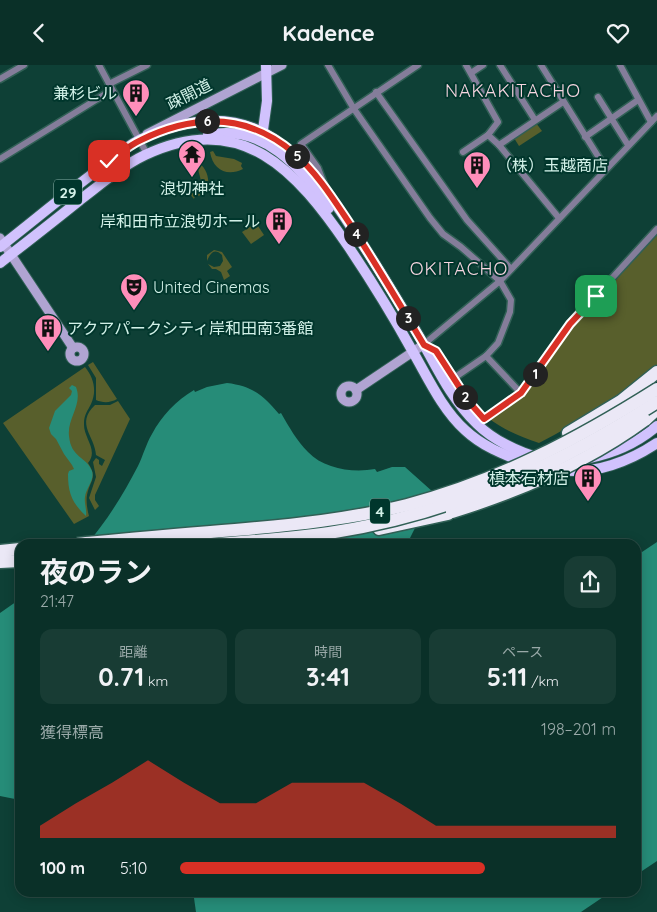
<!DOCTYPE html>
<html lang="ja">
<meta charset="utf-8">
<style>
body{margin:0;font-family:Quicksand,"Noto Sans JP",sans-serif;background:#183c34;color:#f1f3f6;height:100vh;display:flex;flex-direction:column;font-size:19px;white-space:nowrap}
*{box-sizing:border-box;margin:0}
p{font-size:16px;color:#99a9a8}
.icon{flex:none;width:28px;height:28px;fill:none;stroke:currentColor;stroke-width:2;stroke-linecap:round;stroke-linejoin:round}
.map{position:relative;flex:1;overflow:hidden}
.drawer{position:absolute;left:15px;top:474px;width:626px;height:358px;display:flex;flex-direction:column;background:#0a3028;border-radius:15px;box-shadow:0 2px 12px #0003,0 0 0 1px #2a4b45}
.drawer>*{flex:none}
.pin{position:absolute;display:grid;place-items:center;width:42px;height:42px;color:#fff;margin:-21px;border-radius:10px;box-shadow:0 2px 8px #0006}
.km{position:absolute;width:25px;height:25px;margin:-12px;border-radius:50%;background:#222;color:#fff;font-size:14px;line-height:25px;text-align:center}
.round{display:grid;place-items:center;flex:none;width:52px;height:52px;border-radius:15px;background:#183c34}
.summary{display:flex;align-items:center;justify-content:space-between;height:85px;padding:0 25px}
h1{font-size:28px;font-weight:700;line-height:38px}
.stats{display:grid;grid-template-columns:repeat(3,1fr);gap:8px;height:85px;padding:5px 25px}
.stats div{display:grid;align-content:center;border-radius:12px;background:#183c34;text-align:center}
.stats b{font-size:25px;font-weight:700}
.stats small{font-size:14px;font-weight:400}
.stats p{font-size:14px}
.chart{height:140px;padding:10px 25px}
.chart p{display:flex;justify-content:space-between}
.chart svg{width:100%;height:90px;margin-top:5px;fill:#d93025;opacity:.7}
ul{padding:0 25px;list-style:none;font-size:16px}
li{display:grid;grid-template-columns:80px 60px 1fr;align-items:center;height:38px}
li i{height:12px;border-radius:6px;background:#d93025}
header{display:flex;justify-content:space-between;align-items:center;height:65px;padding:0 25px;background:#0a3028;font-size:22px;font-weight:700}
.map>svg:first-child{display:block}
.green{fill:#585f2c}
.water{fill:#268c78}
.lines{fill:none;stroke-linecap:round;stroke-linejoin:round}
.street-casing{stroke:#316056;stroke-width:9}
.secondary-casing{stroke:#316056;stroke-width:11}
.primary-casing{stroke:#316056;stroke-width:12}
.highway-casing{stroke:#316056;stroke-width:15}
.street{stroke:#847d9a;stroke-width:6}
.secondary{stroke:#b0a4d2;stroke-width:9}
.primary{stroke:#d1c2fd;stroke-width:10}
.highway{stroke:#ebe8f6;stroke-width:12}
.highway-bridge-casing{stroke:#316056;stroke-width:15;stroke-linecap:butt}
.highway-bridge{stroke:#ebe8f6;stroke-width:12}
.route-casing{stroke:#fff;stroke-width:10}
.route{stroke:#d93025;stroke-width:6}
.labels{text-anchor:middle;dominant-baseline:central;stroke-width:4;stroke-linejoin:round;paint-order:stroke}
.shield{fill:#00362c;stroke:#93b9b0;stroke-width:1}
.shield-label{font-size:15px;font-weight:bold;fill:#d2f1e8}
.poi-label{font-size:16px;fill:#d2f1e8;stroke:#00362c;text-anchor:end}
.street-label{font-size:16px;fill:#d2f1e8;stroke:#00362c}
.neighbourhood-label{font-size:18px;letter-spacing:1px;fill:#f8d6e1;stroke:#00362c}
</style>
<header><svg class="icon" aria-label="back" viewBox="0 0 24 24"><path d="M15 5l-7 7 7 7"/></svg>Kadence<svg class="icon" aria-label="heart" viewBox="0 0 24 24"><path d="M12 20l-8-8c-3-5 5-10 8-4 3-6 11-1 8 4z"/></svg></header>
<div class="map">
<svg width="657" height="847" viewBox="0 0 657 847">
<rect width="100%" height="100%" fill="#0e4036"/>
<g class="green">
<path d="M536 58 542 66 519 81 514 73Z"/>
<path d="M213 86 216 91 234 94 242 98 241 101 243 104C227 112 213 105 210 87Z"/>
<path d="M196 96C213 105 212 132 195 131L194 134 189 128 203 124Z"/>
<path d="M256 158 264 170 251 179 242 167Z"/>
<path d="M657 170V301C621 332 581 356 539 378 521 372 504 365 488 353L522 329 577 255Z"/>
<path d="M214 185 222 187 232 202 227 206 230 211 224 215 221 207 216 204H212L208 199 214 202 220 201 223 196 222 190C214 182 210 189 207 196V190Z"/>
<path d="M93 297 117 334C110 338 103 338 96 335V313L88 300Z"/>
<path d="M85 302C94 313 97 326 91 339 88 345 84 350 84 358 83 373 99 385 88 398 98 413 90 415 87 430 86 436 87 444 89 451L74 459 3 358Z"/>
<path d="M118 336 130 354 95 430V435L99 441 95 445 89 433 96 412 93 397 96 393 99 395V399L102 401 105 395 96 390C95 371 75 359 95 340H110Z"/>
</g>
<g class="water">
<path d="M227 318C252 321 263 330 279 349L281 348C289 362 297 376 308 387 324 404 353 408 375 404L377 407 392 402H405L433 427 407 479H87C107 456 124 428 138 401 143 391 146 379 152 369 162 350 176 336 194 325L195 327 207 322Z"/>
<path d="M72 320 76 322C83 340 67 353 69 371 71 393 86 391 92 406 95 415 86 423 85 432 84 438 87 445 86 451 72 438 68 428 68 409L69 406 74 404 72 400 64 389 56 374 51 369 49 363 55 346 71 330 72 326 69 323Z"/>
<path d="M657 477V796L636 810V491Z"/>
<path d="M20 534V735L0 731V548Z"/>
<path d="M235 826H612L581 847H196L194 833Z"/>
</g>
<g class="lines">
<g class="street-casing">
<g id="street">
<path d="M99 0 147 89"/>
<path d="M328 0 354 44 430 153 443 169 461 182 500 216 511 235 510 247 498 278 486 291 454 313"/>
<path d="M500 0 535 55"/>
<path d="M541 0 606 104"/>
<path d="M620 0 651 57"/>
<path d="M471 8 483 0"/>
<path d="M0 14 24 0"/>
<path d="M109 19 147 0"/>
<path d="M376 27 467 155 511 204"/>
<path d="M598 32 628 80"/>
<path d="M657 51 500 216 423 280 436 286 469 337 484 354 521 328 570 259 657 164"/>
<path d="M488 70 499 80 559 153"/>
<path d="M585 72 638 35"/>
<path d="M499 80 563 37"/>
<path d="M463 87 488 70 498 57 466 0"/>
<path d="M0 94 107 28"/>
<path d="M324 119 318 103 301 79 418 0"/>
<path d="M486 291 519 326"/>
</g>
</g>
<g class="secondary-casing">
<g id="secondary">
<path d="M147 69 282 0"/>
<path d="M0 173 73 283"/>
<circle cx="77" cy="289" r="7"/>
<circle cx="349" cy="329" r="8"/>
<path d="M356 325 423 280"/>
</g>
</g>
<g class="primary-casing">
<g id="primary">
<path d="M208 70C263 58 301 102 329 143"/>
<path d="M262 72 267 36 266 0"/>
<path d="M0 182C32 157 63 131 95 107 109 96 125 82 141 74 247 26 296 78 351 162 377 200 400 239 423 278 439 307 453 336 477 359 493 375 518 387 540 393"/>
<path d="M0 198C27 177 54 156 80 135 101 119 122 101 145 90 242 44 297 106 348 181 371 215 393 251 413 287 428 313 442 344 465 365 483 382 505 390 528 399"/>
<path d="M589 393C615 388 636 379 657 361"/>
<path d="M561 405C595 410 630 396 657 378"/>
</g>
</g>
<g class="highway-casing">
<g id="highway">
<path d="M645 355 657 344"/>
<path d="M568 368 621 336 657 307"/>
<path d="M379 464 448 449"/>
<path d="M0 486 20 484"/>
<path d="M0 497 20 496"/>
</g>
</g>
<use href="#street" class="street"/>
<use href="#secondary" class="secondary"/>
<use href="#primary" class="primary"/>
<use href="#highway" class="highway"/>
<g class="highway-bridge-casing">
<g id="highway-bridge">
<path d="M452 447C520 426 588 397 645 355"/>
<path d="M77 479C130 474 182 469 235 465 293 460 351 454 407 440 498 416 578 374 657 324"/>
<path d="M219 479C256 476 292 473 329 468 449 450 556 402 657 337"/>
</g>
</g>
<use href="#highway-bridge" class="highway-bridge"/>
</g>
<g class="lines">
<g class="route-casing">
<path id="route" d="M109 96C119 89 130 80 141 75 194 49 247 48 294 88 316 107 332 132 348 156 375 197 399 238 424 280L436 286 469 337 484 354 521 328 570 259 596 231"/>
</g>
<use href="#route" class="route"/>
</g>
<defs>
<g id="building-pin" transform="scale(1.4375)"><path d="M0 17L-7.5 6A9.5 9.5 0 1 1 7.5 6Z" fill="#ff8eba" stroke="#00362c"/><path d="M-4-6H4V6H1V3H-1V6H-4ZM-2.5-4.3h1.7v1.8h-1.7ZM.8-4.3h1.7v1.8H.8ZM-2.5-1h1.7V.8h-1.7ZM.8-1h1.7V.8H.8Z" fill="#111"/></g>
<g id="temple-pin" transform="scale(1.4375)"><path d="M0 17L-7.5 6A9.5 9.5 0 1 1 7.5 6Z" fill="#ff8eba" stroke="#00362c"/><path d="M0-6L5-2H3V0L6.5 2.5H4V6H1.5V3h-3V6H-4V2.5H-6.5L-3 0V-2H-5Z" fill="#111"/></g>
<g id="theatre-pin" transform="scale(1.4375)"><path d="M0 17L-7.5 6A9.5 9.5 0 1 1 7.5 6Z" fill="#ff8eba" stroke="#00362c"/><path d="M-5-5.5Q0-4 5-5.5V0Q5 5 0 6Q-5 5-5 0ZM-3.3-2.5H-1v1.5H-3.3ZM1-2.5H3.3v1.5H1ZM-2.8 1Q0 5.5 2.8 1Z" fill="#111"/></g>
</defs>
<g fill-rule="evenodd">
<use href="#building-pin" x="136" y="28"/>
<use href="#temple-pin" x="192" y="89"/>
<use href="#building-pin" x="477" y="100"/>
<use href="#building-pin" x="279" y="156"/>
<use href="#theatre-pin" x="134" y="222"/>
<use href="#building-pin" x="48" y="263"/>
<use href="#building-pin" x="588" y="413"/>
</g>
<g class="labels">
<g class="shield">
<rect x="54" y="114.5" width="28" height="25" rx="4"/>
<rect x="370" y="433.5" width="20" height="25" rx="4"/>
</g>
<g class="shield-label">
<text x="68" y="127">29</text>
<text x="380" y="446">4</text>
</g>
<g class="poi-label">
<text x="117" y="28">兼杉ビル</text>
<text x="496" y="100" text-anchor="start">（株）玉越商店</text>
<text x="192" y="123" text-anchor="middle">浪切神社</text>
<text x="260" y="156">岸和田市立浪切ホール</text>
<text x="153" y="222" text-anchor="start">United Cinemas</text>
<text x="67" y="263" text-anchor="start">アクアパークシティ岸和田南3番館</text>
<text x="569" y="413">槙本石材店</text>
</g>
<g class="street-label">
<text transform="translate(189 29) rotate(-27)">疎開道</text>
</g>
<g class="neighbourhood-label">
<text x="513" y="25">NAKAKITACHO</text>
<text x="459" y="203">OKITACHO</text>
</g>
</g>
</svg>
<div class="pin" style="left:596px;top:231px;background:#1e9e55"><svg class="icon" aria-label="arrive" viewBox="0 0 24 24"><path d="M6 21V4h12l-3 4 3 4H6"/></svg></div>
<div class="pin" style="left:109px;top:96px;background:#d93025"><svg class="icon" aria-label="check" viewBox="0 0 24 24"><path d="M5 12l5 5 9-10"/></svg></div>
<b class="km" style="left:535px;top:309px">1</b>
<b class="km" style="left:465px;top:332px">2</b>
<b class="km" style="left:408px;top:253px">3</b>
<b class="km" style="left:356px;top:169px">4</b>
<b class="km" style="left:297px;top:91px">5</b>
<b class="km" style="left:207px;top:56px">6</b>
<section class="drawer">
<div class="summary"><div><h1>夜のラン</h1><p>21:47</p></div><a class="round"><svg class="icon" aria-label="share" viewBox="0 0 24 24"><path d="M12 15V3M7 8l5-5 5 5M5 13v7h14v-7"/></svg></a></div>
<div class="stats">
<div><p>距離</p><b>0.71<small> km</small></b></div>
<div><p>時間</p><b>3:41</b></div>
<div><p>ペース</p><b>5:11<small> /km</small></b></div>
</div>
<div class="chart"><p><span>獲得標高</span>198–201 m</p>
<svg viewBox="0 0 160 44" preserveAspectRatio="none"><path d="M0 44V38L10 27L20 17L30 6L40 17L50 27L60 27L70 17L80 17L90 17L100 27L110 38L120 38L130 38L140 38L150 38L160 38V44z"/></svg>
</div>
<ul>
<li><b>100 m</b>5:10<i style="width:70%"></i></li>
</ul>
</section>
</div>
